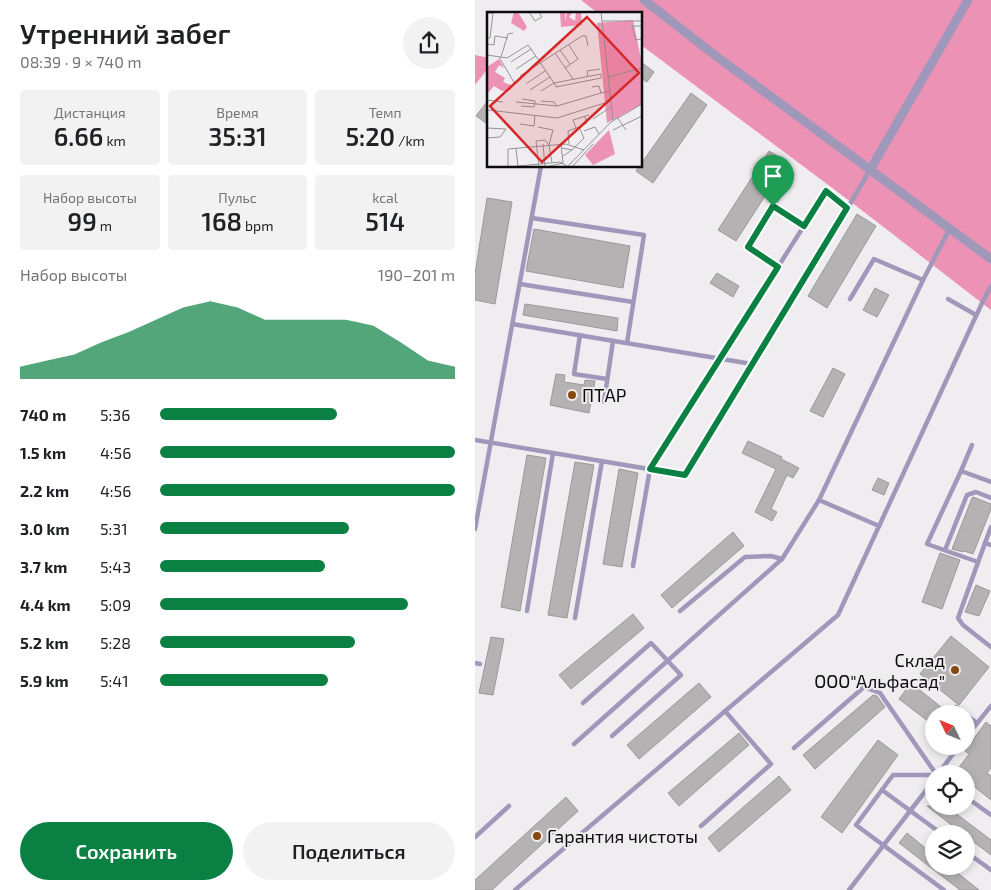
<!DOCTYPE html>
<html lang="ru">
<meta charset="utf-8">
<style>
body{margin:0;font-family:"Exo 2",sans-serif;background:#f2f2f2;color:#202124;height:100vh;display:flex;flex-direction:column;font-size:19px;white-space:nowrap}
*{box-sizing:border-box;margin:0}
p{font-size:16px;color:#757577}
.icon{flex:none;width:28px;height:28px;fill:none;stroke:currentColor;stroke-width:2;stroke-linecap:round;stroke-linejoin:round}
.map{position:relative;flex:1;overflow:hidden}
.drawer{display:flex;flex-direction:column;background:#fff;width:475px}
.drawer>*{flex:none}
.needle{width:32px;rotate:313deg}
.controls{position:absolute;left:450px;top:705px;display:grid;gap:10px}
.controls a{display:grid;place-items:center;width:50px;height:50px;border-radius:50%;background:#fff;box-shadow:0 2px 8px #0003;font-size:25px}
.pin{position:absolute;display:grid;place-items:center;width:42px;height:42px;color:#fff;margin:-51px -21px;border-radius:50% 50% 50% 0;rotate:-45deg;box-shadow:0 0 5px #0007}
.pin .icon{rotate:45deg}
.round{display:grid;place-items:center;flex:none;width:52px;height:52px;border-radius:26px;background:#f2f2f2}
.head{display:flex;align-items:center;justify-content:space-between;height:85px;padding:0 20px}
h1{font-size:28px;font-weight:600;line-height:38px}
.stats{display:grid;grid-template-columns:repeat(3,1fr);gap:8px;height:85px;padding:5px 20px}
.stats div{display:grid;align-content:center;border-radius:5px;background:#f2f2f2;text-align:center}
.stats b{font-size:25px;font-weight:600}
.stats small{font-size:14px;font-weight:400}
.stats p{font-size:14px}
.chart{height:140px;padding:10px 20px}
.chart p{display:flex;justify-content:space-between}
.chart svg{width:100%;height:90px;margin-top:5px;fill:#0b8043;opacity:.7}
.cta{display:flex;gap:10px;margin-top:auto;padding:10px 20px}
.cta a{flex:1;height:58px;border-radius:30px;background:#0b8043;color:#fff;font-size:20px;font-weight:600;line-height:58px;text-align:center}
.cta a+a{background:#f2f2f2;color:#202124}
ul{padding:0 20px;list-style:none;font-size:16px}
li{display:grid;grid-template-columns:80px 60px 1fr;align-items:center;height:38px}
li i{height:12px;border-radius:6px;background:#0b8043}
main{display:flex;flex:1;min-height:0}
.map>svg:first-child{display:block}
.forest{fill:#ec92b5}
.building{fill:#b5b2b4;stroke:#9b989a}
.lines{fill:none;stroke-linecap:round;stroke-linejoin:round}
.lane{stroke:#a098bb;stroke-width:4.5}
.street{stroke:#a098bb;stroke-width:9}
.route-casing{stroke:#fff;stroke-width:10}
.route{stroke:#0b8043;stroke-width:6}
.poi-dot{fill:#87470d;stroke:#efedf0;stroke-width:2}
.labels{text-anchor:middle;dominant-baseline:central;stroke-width:4;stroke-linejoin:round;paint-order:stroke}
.poi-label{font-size:18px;fill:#0c0c0c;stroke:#efedf0;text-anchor:start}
.inset-road{fill:none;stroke:#949395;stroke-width:1}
.view{fill:#d62828;fill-opacity:0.15;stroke:#d62828;stroke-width:2.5}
.inset-edge{fill:none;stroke:#0c0c0c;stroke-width:2.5}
</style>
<main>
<section class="drawer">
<div class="head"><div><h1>Утренний забег</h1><p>08:39 · 9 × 740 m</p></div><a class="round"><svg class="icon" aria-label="share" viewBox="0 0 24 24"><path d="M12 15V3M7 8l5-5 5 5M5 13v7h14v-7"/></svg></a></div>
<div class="stats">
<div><p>Дистанция</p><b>6.66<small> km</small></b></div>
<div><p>Время</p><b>35:31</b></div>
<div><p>Темп</p><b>5:20<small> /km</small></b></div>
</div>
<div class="stats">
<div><p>Набор высоты</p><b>99<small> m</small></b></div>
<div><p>Пульс</p><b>168<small> bpm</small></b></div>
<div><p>kcal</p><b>514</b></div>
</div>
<div class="chart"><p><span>Набор высоты</span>190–201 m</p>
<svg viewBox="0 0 160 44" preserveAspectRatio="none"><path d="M0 44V38L10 35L20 32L30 26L40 21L50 15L60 9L70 6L80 9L90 15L100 15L110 15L120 15L130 18L140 26L150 35L160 38V44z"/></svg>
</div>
<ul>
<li><b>740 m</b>5:36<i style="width:60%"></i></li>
<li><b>1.5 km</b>4:56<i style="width:100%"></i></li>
<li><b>2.2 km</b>4:56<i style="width:100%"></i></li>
<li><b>3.0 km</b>5:31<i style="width:64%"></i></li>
<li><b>3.7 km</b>5:43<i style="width:56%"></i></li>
<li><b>4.4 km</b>5:09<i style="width:84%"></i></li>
<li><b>5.2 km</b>5:28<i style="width:66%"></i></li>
<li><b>5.9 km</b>5:41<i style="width:57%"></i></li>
</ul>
<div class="cta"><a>Сохранить</a><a>Поделиться</a></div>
</section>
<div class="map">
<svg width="516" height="890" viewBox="0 0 516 890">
<rect width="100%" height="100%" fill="#efedf0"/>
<g class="forest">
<path d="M106 0H516V310L380 205 166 45V14H124Z"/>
<path d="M0 55 14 58V67L0 85Z"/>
</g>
<g class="building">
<path d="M166 62 179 72 172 82 166 78Z"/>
<path d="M216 93 232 105 178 183 161 171 164 166H166V164Z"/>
<path d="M14 99V125L1 116Z"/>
<path d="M294 151 312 162 261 241 243 230Z"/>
<path d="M12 198 37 202 20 304 0 300V274Z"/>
<path d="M382 214 401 226 352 308 333 296Z"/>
<path d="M59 229 155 246 148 288 51 271Z"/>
<path d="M242 273 264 286 258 297 235 283Z"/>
<path d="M400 288 414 295 402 317 388 310Z"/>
<path d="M50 304 143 318 142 331 48 315Z"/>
<path d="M358 368 370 374 348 417 335 411Z"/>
<path d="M81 374 90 375 89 382 109 385 110 380 120 381 114 413 75 405Z"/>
<path d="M273 441 307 457 306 459 324 468 318 478 312 475 296 509 302 512 297 521 280 512 301 469 267 453Z"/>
<path d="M52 455 71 458 45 611 26 607Z"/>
<path d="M100 462 119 465 92 618 73 615Z"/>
<path d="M144 469 163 473 147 567 128 564Z"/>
<path d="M403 478 414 483 409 495 397 490Z"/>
<path d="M498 497 516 504V509L498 554 489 551 488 552 477 549 497 498Z"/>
<path d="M258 532 269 546 197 608 186 595Z"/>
<path d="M465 553 485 560 467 609 447 602Z"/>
<path d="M501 585 515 591 504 616 490 612Z"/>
<path d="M158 614 169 628 96 689 84 675Z"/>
<path d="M476 636 514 667 484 705 445 674Z"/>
<path d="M16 637 29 639 18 695 4 693Z"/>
<path d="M224 683 236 697 164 759 152 745Z"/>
<path d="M436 683 466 707 461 714H459V716L454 722 424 699Z"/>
<path d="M398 695 402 696 410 707 340 769 328 755Z"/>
<path d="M511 722 516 726V768L512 773 516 776V800L491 780V774H479L494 754 490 751Z"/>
<path d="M264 733 274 745 204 806 193 793Z"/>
<path d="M403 740 423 755 367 833 346 817Z"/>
<path d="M304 776 316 790 244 852 233 838Z"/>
<path d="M91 797 103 811 17 890H0V880Z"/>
<path d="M452 806H471L516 840V855L491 836V834H488Z"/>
<path d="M432 833 459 855V866H474L504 890H485L424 843Z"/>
</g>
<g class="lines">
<g class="lane">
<path d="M298 206 329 226"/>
<path d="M372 209 395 170"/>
<path d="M57 218 169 235 152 343"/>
<path d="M303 267 273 247 317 175"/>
<path d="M45 284 158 302"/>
<path d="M375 299 399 259 448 280 475 228"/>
<path d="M473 299 501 315"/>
<path d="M37 324 277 364"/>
<path d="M105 335 99 374 132 379"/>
<path d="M129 402 138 341"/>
<path d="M0 440C70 452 140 463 210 475L372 209 351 191 175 469 158 566"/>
<path d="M497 445 486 471 452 544 503 562"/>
<path d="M486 471 516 482"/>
<path d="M344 500 404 526"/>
<path d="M0 529 66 166"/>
<path d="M510 543 516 527"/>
<path d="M516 545 510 543 483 618 488 625 516 647"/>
<path d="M470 550 492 495 501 492 516 498"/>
<path d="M52 611 78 453"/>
<path d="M205 611 270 557 296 556 307 559"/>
<path d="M100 618 127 461"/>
<path d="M0 663 5 664"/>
<path d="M108 703 176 643 206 675 137 736"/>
<path d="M481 707 490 714"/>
<path d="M491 715 502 723"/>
<path d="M491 737 516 706"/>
<path d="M99 744 307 559 344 500 448 280"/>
<path d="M319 748 389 687 405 693 461 774"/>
<path d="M463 774 484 746"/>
<path d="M459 775H418L381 825 469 890"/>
<path d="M407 790 467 834"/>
<path d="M491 797 516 815"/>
<path d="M226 826 296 764 250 711"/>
<path d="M0 837 34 806"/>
<path d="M491 852 516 870"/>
<path d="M40 890 363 615 507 303 516 286"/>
<path d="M374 890 459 780"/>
</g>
<g class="street">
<path d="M169 0 241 56 516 259"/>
<path d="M395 170 493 0"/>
</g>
</g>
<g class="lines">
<g class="route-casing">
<path id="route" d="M351 191 372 208 210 475 175 469 303 267 273 247 298 206 329 226Z"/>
</g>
<use href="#route" class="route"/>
</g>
<g class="poi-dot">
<circle cx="97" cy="395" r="5"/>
<circle cx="480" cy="670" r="5"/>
<circle cx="62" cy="836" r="5"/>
</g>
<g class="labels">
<g class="poi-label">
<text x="107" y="395">ПТАР</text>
<text x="470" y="660" text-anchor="end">Склад<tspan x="470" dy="21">ООО"Альфасад"</tspan></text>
<text x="72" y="836">Гарантия чистоты</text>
</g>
</g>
<g transform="translate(12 12)">
<rect width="155" height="155" fill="#efedf0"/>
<path d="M27 0H31L40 15 37 19 24 11ZM73 0H78V9L80 0 85 1 82 5 88 9 89 0H94L95 13 74 15ZM146 8 155 52V92L120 111 110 11ZM12 47 17 56 12 53 8 60 18 66 16 70 24 73V78L15 79 7 74 0 82V55ZM122 118 128 142 106 153 98 143Z" fill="#ec92b5"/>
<path class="inset-road" d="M42 0 48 9 55 5 52 0M114 0 126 108M0 1H6L3 26H0M115 9H155M154 27 149 28 145 14H155M0 32 7 33 8 24 21 26M73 38 83 52M68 41 86 67M0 43 20 46 41 33 44 37 63 65 67 71 69 75 114 66V62L67 71 54 79M12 45 28 72M14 45 21 22 26 21M24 50 44 37M78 56 91 47 82 33M29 57 49 44M33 64 95 24H99L101 34M101 64 100 59 113 57M121 65 155 56M39 72 58 59M105 75 112 74 114 81 123 79M43 78 63 65M0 88 16 90M54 89 67 90 70 94M29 90 70 94 114 81M34 94 47 95 48 92V89L35 87M1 98 70 106 124 89M130 105 139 118M106 107 124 95M33 112 47 114 48 103M51 115 66 118 62 133 65 151M92 115 100 111 98 105M89 116 86 108 102 103M126 118 155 104M97 119 108 115 112 122M0 126 13 125 19 117 0 116M56 132 58 155M82 132 81 119 92 115 97 126 85 138M29 136 31 155M75 136 85 138 76 144M63 154 76 151 74 133M21 155V137L79 132 97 138M22 155 73 150 80 154M52 155 49 129 58 128 62 133M80 155 124 110 155 92M85 155 106 132"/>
<path class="view" d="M100 5 152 61 55 150 3 94Z"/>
<rect width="155" height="155" class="inset-edge"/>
</g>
</svg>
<div class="controls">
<a><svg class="needle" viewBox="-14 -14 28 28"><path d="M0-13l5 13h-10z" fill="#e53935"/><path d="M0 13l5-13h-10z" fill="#757577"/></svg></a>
<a><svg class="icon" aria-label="locate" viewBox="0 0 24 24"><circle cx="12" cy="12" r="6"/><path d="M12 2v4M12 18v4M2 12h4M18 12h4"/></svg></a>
<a><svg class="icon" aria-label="layers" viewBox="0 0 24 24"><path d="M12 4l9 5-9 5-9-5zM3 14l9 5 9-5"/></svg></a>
</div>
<div class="pin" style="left:298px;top:206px;background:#1e9e55"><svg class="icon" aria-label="arrive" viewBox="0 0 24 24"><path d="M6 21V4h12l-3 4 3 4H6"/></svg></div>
</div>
</main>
